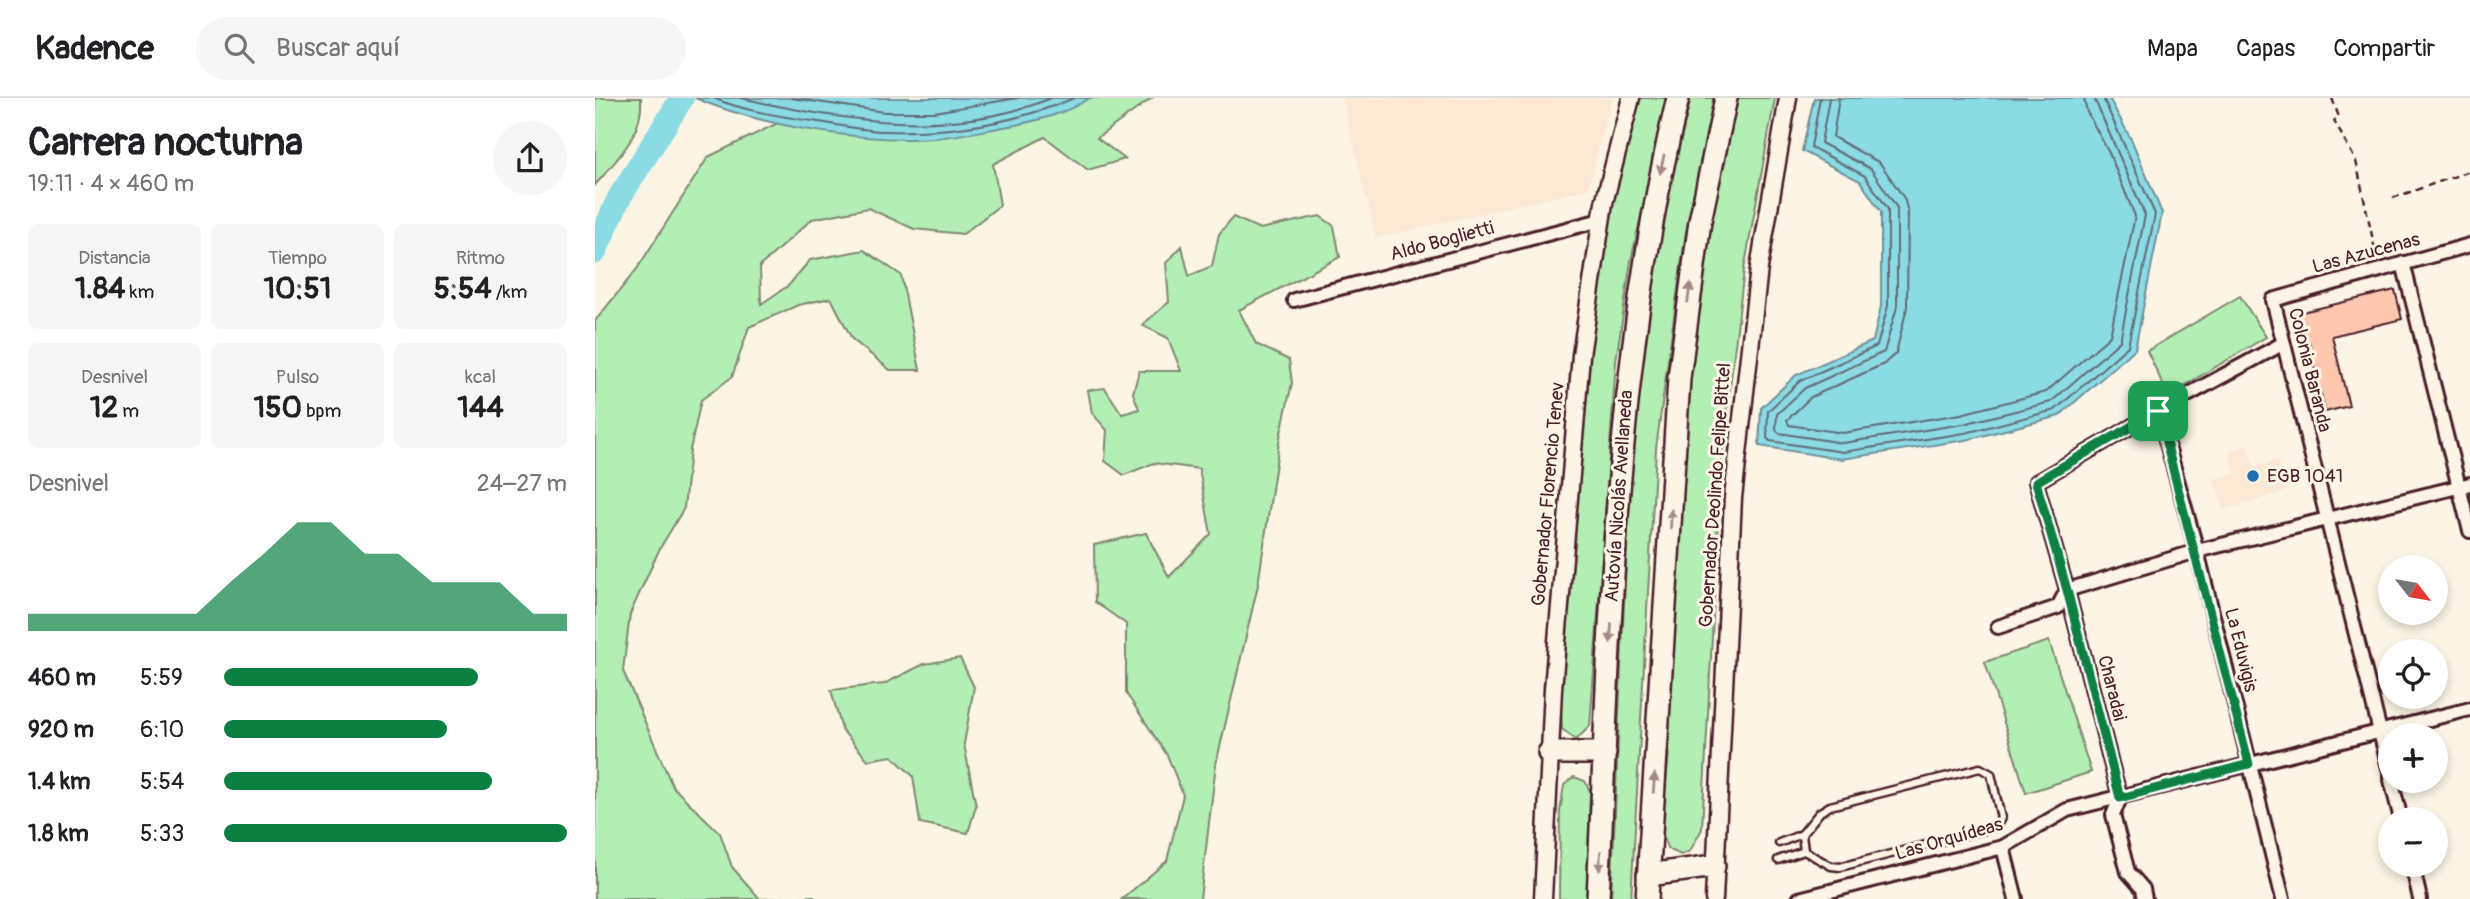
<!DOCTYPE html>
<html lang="es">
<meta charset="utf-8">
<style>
body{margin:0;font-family:Pangolin,sans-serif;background:#f6f6f6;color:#202124;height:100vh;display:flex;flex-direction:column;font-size:26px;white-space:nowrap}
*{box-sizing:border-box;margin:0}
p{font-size:23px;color:#757577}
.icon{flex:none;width:38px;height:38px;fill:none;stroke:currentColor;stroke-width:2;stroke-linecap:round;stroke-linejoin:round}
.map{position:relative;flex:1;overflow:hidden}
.side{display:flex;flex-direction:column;background:#fff;width:595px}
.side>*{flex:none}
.needle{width:46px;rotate:121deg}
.tools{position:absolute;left:1783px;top:457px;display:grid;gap:14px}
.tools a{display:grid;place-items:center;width:70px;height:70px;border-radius:50%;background:#fff;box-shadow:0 4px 10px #0003;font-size:35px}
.pin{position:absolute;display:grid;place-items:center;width:60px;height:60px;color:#fff;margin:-30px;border-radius:14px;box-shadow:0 4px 10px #0006}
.round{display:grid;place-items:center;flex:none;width:74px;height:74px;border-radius:37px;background:#f6f6f6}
.summary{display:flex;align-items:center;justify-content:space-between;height:119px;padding:0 28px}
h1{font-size:38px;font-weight:800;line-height:52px}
.metrics{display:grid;grid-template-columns:repeat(3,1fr);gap:10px;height:119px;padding:7px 28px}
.metrics div{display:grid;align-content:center;border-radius:10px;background:#f6f6f6;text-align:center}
.metrics b{font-size:30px;font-weight:800}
.metrics small{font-size:19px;font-weight:400}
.metrics p{font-size:19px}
.chart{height:196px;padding:14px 28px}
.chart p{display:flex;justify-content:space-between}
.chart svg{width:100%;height:126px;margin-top:7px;fill:#0b8043;opacity:.7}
ul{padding:0 28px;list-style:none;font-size:23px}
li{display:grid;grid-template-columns:112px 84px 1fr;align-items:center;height:52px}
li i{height:18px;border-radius:9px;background:#0b8043}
header{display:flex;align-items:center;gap:42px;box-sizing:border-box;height:98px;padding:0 35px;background:#fff;border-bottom:2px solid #e0e0e0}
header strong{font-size:33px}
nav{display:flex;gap:38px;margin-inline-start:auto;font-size:24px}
.search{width:490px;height:63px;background:#f6f6f6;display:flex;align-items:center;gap:18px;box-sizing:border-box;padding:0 24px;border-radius:38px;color:#757577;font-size:26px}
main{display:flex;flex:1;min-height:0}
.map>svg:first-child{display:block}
.built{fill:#fde8d5}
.green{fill:#b3efb4;stroke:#7e8770;stroke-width:2}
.water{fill:#8adbe4;stroke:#70909a;stroke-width:2}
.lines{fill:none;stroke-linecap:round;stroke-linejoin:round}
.shore{stroke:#646a75;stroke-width:2}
.river{stroke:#8adbe4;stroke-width:24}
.building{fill:#fec8b0;stroke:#4a1f2b;stroke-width:2}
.service-casing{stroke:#4a1f2b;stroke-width:11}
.minor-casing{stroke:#4a1f2b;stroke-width:18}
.tertiary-casing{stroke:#4a1f2b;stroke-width:21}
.trunk-casing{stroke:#4a1f2b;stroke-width:26}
.path{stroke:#4a1f2b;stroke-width:2.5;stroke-dasharray:7 5;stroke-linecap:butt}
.service{stroke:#fcf5e5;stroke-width:6}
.minor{stroke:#fcf5e5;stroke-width:12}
.tertiary{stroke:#fcf5e5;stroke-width:16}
.trunk{stroke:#fcf5e5;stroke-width:21}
.oneway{fill:#a38a88}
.route-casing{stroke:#fff;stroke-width:14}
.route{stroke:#0b8043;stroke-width:9}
.poi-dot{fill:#1f6fb2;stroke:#fcf5e5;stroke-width:2.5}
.labels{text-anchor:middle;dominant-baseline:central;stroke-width:6;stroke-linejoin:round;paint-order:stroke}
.street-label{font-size:19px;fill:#4a1f2b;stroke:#fcf5e5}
.poi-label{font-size:19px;fill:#4a1f2b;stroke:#fcf5e5;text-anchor:start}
</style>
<header>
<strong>Kadence</strong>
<div class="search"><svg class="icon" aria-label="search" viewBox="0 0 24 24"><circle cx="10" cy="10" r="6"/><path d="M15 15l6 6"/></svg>Buscar aquí</div>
<nav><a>Mapa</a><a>Capas</a><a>Compartir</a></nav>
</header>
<main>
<section class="side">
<div class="summary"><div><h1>Carrera nocturna</h1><p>19:11 · 4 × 460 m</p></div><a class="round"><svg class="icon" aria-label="share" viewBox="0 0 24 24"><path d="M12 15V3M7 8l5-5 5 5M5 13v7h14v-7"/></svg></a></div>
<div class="metrics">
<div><p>Distancia</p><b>1.84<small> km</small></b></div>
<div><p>Tiempo</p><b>10:51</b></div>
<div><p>Ritmo</p><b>5:54<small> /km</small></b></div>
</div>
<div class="metrics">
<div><p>Desnivel</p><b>12<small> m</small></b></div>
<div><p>Pulso</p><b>150<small> bpm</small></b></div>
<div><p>kcal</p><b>144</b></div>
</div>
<div class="chart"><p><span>Desnivel</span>24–27 m</p>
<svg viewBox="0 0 160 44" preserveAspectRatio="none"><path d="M0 44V38L10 38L20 38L30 38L40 38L50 38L60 27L70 17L80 6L90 6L100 17L110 17L120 27L130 27L140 27L150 38L160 38V44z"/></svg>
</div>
<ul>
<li><b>460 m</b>5:59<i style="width:74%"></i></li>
<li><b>920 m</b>6:10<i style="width:65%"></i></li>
<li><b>1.4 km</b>5:54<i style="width:78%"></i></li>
<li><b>1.8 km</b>5:33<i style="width:100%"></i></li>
</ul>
</section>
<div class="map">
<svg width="1875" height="801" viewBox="0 0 1875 801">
<rect width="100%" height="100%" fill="#fcf5e5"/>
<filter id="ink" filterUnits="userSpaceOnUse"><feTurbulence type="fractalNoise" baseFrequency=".0143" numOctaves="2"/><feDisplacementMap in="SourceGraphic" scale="14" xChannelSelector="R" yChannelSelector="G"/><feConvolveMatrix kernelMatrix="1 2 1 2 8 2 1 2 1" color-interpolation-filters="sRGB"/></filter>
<g filter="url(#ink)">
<g class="built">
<path d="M747 0H1017L993 91 781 140Z"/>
<path d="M1653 347 1659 369 1682 362 1692 393 1628 412 1619 381 1640 375 1634 353Z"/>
</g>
<g class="green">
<path d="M0 0H46C49 35 22 62 0 87Z"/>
<path d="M494 0H557L502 40 530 61 493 72 450 39 398 66 405 107 368 136 319 131 273 110 217 121 165 168 166 206 194 187 215 162 269 152 306 177 325 272H295L257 241 236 200 203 207 154 229 137 279 106 302 95 352 89 410 64 452 35 516 28 573 78 689 125 735 137 769 165 801 219 798 220 801H0V223L42 171 113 59 183 25 288 40Z"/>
<path d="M1044 0H1072L1036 163 1021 263 995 628 981 642 967 631 965 595 999 219 1017 109Z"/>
<path d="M1096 0H1121L1090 139 1061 350 1036 801H1016C1026 607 1028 411 1052 218 1062 145 1078 72 1096 0Z"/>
<path d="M1143 0H1180L1149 172 1126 365 1107 731 1095 753 1086 757 1073 751C1060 729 1073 679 1074 652 1079 433 1088 213 1143 0Z"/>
<path d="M725 118 739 128 745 159 644 212 661 246 694 262 697 285 684 344 663 487 621 666 605 801H527L572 763 588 697 572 657 531 595V526L500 504 499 447 551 435 574 479 616 436 604 371 559 365 529 377 510 363 512 332 497 315 493 292 510 290 527 316 544 311 538 295 544 273H586L573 240 547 227 574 204 571 165 587 148 594 178 617 168 624 136 638 119 665 131Z"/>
<path d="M1645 198 1671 239 1573 297 1552 253Z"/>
<path d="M1454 543 1496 674 1431 695 1390 564Z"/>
<path d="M365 560 379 589 369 646 381 708 373 735 325 725 318 678 297 658 273 662 247 632 236 592 289 586 329 566Z"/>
<path d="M979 679 990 683 995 693 992 801H964L965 713 969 687Z"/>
</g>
<g class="water">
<path d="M100 0H494C470 17 437 24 409 29 386 33 363 38 340 40 269 45 165 28 100 0Z"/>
<path d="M1219 0H1514L1537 43 1567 115 1540 251 1464 318 1371 342 1247 361 1164 348 1166 310 1201 277 1278 243 1286 208V114L1265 83 1207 53Z"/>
</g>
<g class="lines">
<g class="shore">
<path d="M118 0C149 13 184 18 217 23 241 26 266 33 291 33 355 35 420 25 479 0"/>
<path d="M146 0C246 23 359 41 456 0"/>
<path d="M196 0 290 14H339L423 0"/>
<path d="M1225 0 1216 49 1270 78 1293 111V208L1282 248 1205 283 1173 313 1172 340 1175 343 1248 354 1370 335 1460 312 1533 248 1560 116 1508 0"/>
<path d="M1234 0 1226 45 1276 71 1302 110V209L1289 254 1210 290 1182 316 1181 332 1184 335 1248 345 1368 326 1456 304 1525 243 1550 117 1499 0"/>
<path d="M1244 0 1238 39 1285 65 1309 100 1313 114 1312 209 1301 255 1289 266 1216 299 1192 322 1194 327 1248 335 1366 316 1451 294 1515 238 1540 118 1514 55 1492 14 1489 0"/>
</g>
<path class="river" d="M0 154 24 100 87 0"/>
</g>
<path class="building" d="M1800 192 1807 221 1737 238 1754 308 1730 314 1714 244 1706 246 1699 216Z"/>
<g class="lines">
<g class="service-casing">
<g id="service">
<path d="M1385 670 1396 676 1406 720 1401 729 1245 769 1236 768 1209 753 1207 736 1225 714 1235 708Z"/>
<path d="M1184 745 1207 736"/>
<path d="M1183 762 1209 753"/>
</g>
</g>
<g class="minor-casing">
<g id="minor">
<path d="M1808 165 1875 433"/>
<path d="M699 202 1006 122"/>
<path d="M1563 313 1602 453 1688 801"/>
<path d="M1403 529 1463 509 1472 492 1602 453 1875 386"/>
<path d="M1796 678 1678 202 1875 147"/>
<path d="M1796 682 1806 721"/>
<path d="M1408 749 1421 801"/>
<path d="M1817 766 1825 801"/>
<path d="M1204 801 1408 749 1472 712 1875 611"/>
<path d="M1550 801 1548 791 1533 774 1518 717 1525 700 1472 492 1441 384 1563 313 1687 246"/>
</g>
</g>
<g class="tertiary-casing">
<g id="tertiary">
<path d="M948 801 958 591 986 257 1009 105 1036 0"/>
<path d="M1119 801 1138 400 1164 170 1193 0"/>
</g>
</g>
<g class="trunk-casing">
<g id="trunk">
<path d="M954 655H1010"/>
<path d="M1053 777 1119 768"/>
<path d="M1003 801C1015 532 1019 263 1083 0"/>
<path d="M1052 801 1084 280 1105 123 1131 0"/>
</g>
</g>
<g class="path">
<path d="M1737 0 1744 19 1739 23 1761 63 1782 161"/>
<path d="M1798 100 1875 73"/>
</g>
<use href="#service" class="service"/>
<use href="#minor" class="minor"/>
<use href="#tertiary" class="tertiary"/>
<use href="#trunk" class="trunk"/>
</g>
<defs><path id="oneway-solid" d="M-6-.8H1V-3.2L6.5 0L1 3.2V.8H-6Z" transform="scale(1.75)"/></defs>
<g class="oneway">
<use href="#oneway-solid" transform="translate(1067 66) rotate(102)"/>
<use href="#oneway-solid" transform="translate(1094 195) rotate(-82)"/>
<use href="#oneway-solid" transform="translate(1076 421) rotate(-87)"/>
<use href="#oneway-solid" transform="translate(1016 535) rotate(93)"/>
<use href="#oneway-solid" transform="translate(1059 685) rotate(-86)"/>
<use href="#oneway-solid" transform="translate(1005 763) rotate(93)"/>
</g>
</g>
<g class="lines" filter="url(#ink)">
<g class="route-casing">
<path id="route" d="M1563 313 1654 666 1525 700 1472 492 1441 384Z"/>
</g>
<use href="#route" class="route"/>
</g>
<circle class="poi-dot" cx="1658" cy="378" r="7"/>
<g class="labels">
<g class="street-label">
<text transform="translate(847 143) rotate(-15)">Aldo Boglietti</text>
<text transform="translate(1771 155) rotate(-15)">Las Azucenas</text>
<text transform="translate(1715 272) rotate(76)">Colonia Baranda</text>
<text transform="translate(953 396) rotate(-85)">Gobernador Florencio Tenev</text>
<text transform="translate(1120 397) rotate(-86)">Gobernador Deolindo Felipe Bittel</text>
<text transform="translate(1024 398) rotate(-86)">Autovía Nicolás Avellaneda</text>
<text transform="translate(1646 552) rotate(76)">La Eduvigis</text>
<text transform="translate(1517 590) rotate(76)">Charadai</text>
<text transform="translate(1354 741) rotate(-16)">Las Orquídeas</text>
</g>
<g class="poi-label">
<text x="1672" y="378">EGB 1041</text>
</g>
</g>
</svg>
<div class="tools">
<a><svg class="needle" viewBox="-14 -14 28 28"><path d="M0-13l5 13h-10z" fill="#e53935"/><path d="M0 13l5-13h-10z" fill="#757577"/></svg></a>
<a><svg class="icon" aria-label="locate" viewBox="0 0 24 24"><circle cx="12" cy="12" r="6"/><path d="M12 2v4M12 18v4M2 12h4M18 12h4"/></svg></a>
<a>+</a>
<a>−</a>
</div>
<div class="pin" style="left:1563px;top:313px;background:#1e9e55"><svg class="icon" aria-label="arrive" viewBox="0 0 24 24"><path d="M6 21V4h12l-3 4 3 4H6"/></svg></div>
</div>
</main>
